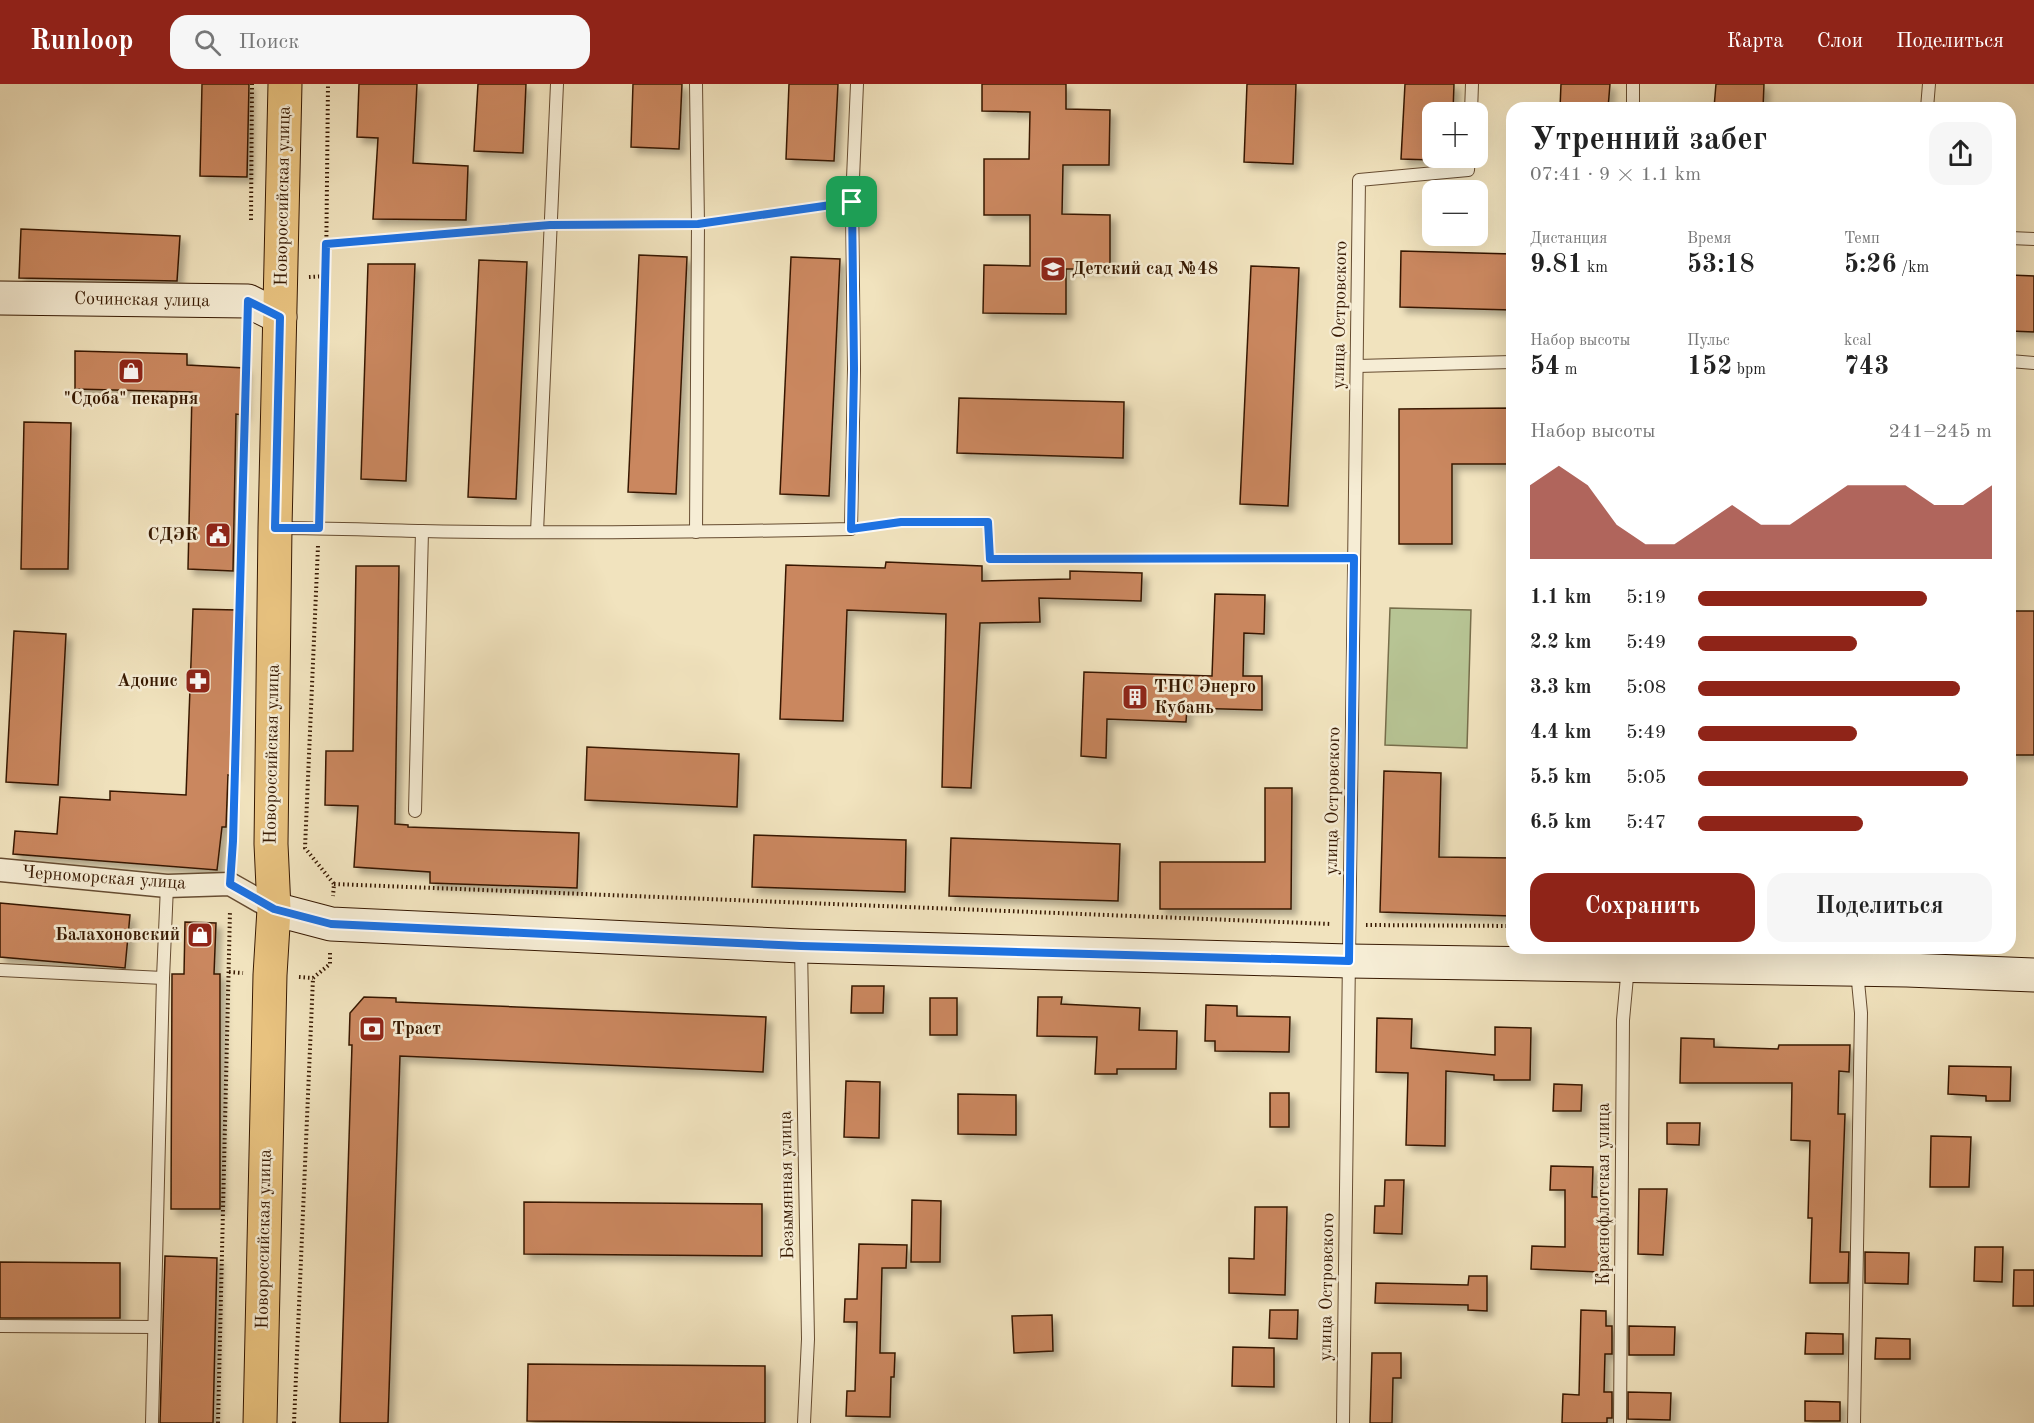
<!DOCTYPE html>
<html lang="ru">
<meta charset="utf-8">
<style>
body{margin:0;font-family:"Old Standard TT",serif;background:#f6f6f6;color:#222;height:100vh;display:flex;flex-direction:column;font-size:22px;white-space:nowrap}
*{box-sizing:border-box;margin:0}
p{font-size:20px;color:#767676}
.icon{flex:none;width:33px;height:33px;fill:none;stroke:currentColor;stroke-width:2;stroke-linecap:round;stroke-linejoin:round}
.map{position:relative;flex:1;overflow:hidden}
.side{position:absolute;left:1506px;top:18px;width:510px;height:852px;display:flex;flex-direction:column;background:#fff;border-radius:18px;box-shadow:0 6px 24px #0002}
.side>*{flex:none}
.buttons{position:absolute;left:1422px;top:18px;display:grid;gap:12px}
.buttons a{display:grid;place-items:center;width:66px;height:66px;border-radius:12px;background:#fff;box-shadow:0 6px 24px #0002;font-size:30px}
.pin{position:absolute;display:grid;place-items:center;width:51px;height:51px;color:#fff;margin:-26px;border-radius:12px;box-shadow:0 3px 9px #0006}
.round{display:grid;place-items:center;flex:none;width:63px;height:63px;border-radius:18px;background:#f6f6f6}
.headline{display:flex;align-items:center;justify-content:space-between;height:102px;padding:0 24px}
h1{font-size:33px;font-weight:700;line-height:45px}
.metrics{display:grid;grid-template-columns:repeat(3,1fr);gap:9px;height:102px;padding:6px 24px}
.metrics div{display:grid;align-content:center}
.metrics b{font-size:26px;font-weight:700}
.metrics small{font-size:16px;font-weight:400}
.metrics p{font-size:16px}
.chart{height:168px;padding:12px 24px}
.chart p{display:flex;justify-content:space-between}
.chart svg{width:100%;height:108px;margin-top:6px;fill:#8f2418;opacity:.7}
.button{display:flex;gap:12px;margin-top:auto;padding:12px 24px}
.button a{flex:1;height:69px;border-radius:18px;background:#8f2418;color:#fff;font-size:24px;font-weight:700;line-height:69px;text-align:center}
.button a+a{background:#f6f6f6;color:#222}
ul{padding:0 24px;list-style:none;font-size:20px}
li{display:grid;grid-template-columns:96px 72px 1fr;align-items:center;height:45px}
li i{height:15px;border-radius:8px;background:#8f2418}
header{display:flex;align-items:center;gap:36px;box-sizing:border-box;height:84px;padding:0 30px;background:#8f2418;color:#fff}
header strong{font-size:28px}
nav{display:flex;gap:33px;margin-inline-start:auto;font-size:21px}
.search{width:420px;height:54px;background:#f6f6f6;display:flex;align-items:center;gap:15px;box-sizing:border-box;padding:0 21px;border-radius:18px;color:#767676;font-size:22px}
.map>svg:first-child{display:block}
.green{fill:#b7c494;stroke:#776e4b;stroke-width:1.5}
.building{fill:#ca875f;stroke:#371902;stroke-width:1.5;filter:url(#shadow)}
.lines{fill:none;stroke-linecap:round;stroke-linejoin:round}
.service-casing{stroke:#664c31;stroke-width:14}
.minor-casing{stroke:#664c31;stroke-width:25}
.secondary-casing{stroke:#371902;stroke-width:35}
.primary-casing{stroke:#371902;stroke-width:35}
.path{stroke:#371902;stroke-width:4;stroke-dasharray:1.5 3;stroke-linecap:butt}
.service{stroke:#f6edd5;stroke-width:12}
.minor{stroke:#f6edd5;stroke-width:22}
.secondary{stroke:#f6edd5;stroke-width:33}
.primary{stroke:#e8c27f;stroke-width:33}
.route-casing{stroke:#fff;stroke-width:12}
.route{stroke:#1a73e8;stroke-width:8}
.labels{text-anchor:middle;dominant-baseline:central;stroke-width:5;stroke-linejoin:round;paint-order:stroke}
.street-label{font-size:18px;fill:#371902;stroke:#f6edd5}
.poi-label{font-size:18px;font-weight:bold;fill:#371902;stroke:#f6edd5;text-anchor:start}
</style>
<header>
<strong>Runloop</strong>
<div class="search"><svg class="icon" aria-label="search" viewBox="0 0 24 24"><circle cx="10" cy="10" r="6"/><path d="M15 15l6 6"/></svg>Поиск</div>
<nav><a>Карта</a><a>Слои</a><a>Поделиться</a></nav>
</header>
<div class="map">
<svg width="2034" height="1339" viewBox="0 0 2034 1339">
<defs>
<filter id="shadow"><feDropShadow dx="5.5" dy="5.5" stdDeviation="3" flood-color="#0004"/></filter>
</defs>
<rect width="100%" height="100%" fill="#f1e3be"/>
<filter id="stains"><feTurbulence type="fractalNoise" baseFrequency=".00333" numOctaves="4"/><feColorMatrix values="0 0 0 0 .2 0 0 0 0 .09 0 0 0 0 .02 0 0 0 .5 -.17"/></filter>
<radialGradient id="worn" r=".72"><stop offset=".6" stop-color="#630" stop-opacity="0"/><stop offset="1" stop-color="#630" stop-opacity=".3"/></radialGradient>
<path class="green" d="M1390 524 1471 526 1467 664 1385 661Z"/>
<g class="building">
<path d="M202 0H249L247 93 200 92Z"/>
<path d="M359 0H417L413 79 468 82 466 136 373 135 378 54 357 53Z"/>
<path d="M478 0H526L523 69 474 67Z"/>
<path d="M633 0H682L679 65 631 63Z"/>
<path d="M789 0H838L834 77 786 75Z"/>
<path d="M982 0H1066V25L1110 26 1109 81H1063L1062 130 1110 131V185H1066V230L983 229 984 181 1030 182V131H984V75H1029L1030 28 982 27Z"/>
<path d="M1247 0H1296L1293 80 1244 78Z"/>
<path d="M1405 0H1454L1453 28H1432V76L1401 75Z"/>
<path d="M1561 0H1610L1608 24H1560Z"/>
<path d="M1716 0H1764L1763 24H1714Z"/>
<path d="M21 145 180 152 177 197 19 194Z"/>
<path d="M1401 167 1512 170V226L1400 223Z"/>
<path d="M639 171 687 173 676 410 628 408Z"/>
<path d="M791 173 840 175 829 412 780 410Z"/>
<path d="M479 176 527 178 516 415 468 413Z"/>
<path d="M368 180H415L406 397 361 395Z"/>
<path d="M1251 182 1299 184 1288 422 1240 420Z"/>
<path d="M2010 191 2034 192V248L2010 247Z"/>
<path d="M75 267 187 270V281L245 284 243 331 236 330 233 487 188 485 192 308 75 305Z"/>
<path d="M959 314 1124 318 1123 374 957 369Z"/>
<path d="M1512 324V380H1452V460H1399V325Z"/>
<path d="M24 338 71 339 68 485H21Z"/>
<path d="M886 478 982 482V497L1070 495V487L1142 489 1141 517 1039 514 1040 538 980 539 971 704 942 703 946 530 847 526 843 637 780 635 786 481 885 484Z"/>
<path d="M356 482H399L395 740 408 741V743L579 749 577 804 430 799V788L354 783 358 722 325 721 326 667H353Z"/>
<path d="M1215 510 1265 511 1264 550 1244 549 1243 592H1262V626L1187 624 1186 638 1107 635 1106 674 1081 672 1084 588 1212 592Z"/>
<path d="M193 525 237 526 232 692 228 691 226 743H222L217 786 13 770 15 747 57 750 60 713 110 716V707L186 711Z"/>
<rect x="2010" y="527" width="24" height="144"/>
<path d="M14 547 66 550 58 701 6 698Z"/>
<path d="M587 663 739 670 737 723 585 716Z"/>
<path d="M1384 687 1441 689 1439 773 1512 774V832L1380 828Z"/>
<path d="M1265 704H1292L1291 825H1160V778H1265Z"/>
<path d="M754 751 906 756 905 808 752 803Z"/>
<path d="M951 754 1120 760 1118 817 949 812Z"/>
<path d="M0 819 130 831 125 884 0 873Z"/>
<path d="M185 838 216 839 214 890H220V1125H171L172 890H184Z"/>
<path d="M852 902H884L883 929H851Z"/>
<path d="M364 913 396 914V918L766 933 763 988 400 972 388 1339H340L352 961H349L350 929Z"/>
<path d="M1038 913H1062L1061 920 1140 924 1139 946 1177 947 1176 985H1117V990H1095L1097 953 1037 952Z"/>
<rect x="930" y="914" width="27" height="37"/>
<path d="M1206 921 1237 922V932L1290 933 1289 968 1215 967V957H1205Z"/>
<path d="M1377 934 1412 935 1411 964 1495 971V943L1531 944 1530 996H1494V991L1446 987 1445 1062 1406 1061 1408 989 1376 988Z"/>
<path d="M1681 954 1714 955V963L1778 965 1779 961H1850L1849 988 1839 987 1838 1030H1845L1840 1168H1849L1848 1199H1810L1812 1134H1808L1810 1057 1791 1056 1792 999H1680Z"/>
<path d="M1949 982 2011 983 2010 1017H1986V1012L1948 1010Z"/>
<path d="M846 997 880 998 879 1054 844 1053Z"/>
<path d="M1554 1000 1582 1001 1581 1027H1553Z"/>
<rect x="1270" y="1009" width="19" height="34"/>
<path d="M958 1010 1016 1011V1051L958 1050Z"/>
<path d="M1667 1039H1700L1699 1061 1667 1060Z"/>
<path d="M1931 1052 1971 1053 1969 1103H1930Z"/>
<path d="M1551 1082 1593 1083 1592 1113H1601L1599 1188 1531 1185 1532 1162 1565 1163V1106H1550Z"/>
<path d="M1385 1096H1404L1402 1150 1374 1149 1375 1122H1384Z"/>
<path d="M1639 1105H1667L1663 1171 1638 1170Z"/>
<path d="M912 1116 941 1117 940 1178H911Z"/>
<path d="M524 1118 762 1120V1172L524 1170Z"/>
<path d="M1255 1123H1287L1285 1211 1229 1209V1174L1254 1175Z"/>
<path d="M859 1160 907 1161 906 1184H882L880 1269H895L894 1293H891L890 1333 846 1332 847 1307H855L857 1238H844L845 1215H857Z"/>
<path d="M1975 1163H2003L2002 1198 1974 1197Z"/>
<path d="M1865 1168 1909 1169 1908 1200 1865 1199Z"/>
<path d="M165 1172 217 1174 213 1339H160Z"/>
<path d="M0 1178 120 1179V1234H0Z"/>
<path d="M2014 1186H2034V1222H2013Z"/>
<path d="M1469 1192H1487V1227L1468 1226V1221L1375 1219 1376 1199 1468 1201Z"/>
<path d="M1270 1226H1298L1297 1255 1269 1254Z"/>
<path d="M1581 1226 1606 1227V1242H1612V1270H1605L1604 1308H1612V1334H1607V1339H1562L1563 1310 1579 1311Z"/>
<path d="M1052 1231 1053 1267 1014 1269 1012 1232Z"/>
<path d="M1629 1242 1675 1243 1674 1271H1629Z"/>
<path d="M1806 1249 1843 1250V1270H1805Z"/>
<path d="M1876 1254 1910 1255V1275H1875Z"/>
<path d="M1233 1263 1274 1264V1303L1232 1302Z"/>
<path d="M1372 1269H1401V1294H1393L1392 1339H1370Z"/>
<path d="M528 1280 765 1282V1339L527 1337Z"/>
<path d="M1628 1308 1671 1309 1670 1336 1628 1335Z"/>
<path d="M1805 1317 1840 1318V1337H1805Z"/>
</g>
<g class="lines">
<g class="service-casing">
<g id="service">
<path d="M1633 24V0"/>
<path d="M1927 24 1929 0"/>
<path d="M1471 28 1472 0"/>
<path d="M2010 154 2034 155"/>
<path d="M2010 277 2034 279"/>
<path d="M1357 282 1512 278"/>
<path d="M276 444C325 444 373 446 422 447 565 450 708 448 851 445L854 285 852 118 857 0"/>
<path d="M537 448 557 0"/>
<path d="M696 448 698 140 696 0"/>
<path d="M415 727 422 447"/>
<path d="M801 863 808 1255 804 1339"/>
<path d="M0 886 163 894"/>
<path d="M0 1242 154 1243"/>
<path d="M152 1339 163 894 167 802"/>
<path d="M1343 1339 1359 96 1468 86 1469 74"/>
<path d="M1620 1339 1623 936 1628 882"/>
<path d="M1854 1339 1861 929 1857 887"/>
</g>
</g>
<g class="minor-casing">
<path id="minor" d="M0 786 167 802 230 800 274 825"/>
</g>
<g class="secondary-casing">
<g id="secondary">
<path d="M0 214 248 217 280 233"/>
<path d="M274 825 331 840 801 862 1349 877 1907 886 2034 891"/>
</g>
</g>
<g class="primary-casing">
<path id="primary" d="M260 1339 270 891 274 825 271 760 275 444 285 0"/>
</g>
<g class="path">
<path d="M251 136 252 0"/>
<path d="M717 138 834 121"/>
<path d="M567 141 682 140"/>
<path d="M326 160 532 142"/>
<path d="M309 193 326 192"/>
<path d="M320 427 326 192 328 0"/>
<path d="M869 443 901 438H988L989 475 1336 474"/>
<path d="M318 462 305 764 334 800 333 812"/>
<path d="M232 777 247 248"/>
<path d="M334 800 1331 840"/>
<path d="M1366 841 1512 842"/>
<path d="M229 888 243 889"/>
<path d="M299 893 313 894"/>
<path d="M218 1339 230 827"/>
<path d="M294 1339 313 894 330 880V868"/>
</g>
<use href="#service" class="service"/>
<use href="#minor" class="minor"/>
<use href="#secondary" class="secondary"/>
<use href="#primary" class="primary"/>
</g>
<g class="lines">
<g class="route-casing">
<path id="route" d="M852 118 854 285 851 445 901 438H988L990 475 1354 474 1349 877 801 862 331 840 274 825 230 800 233 757 248 217 280 233 275 444H319L326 160 550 141 698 140Z"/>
</g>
<use href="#route" class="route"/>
</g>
<defs>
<g id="school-square" transform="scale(1.35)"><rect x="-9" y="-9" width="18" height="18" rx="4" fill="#8f2418" stroke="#f6edd5"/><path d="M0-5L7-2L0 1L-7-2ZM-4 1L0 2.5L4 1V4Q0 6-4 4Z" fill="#fff"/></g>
<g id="shop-square" transform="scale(1.35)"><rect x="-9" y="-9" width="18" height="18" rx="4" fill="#8f2418" stroke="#f6edd5"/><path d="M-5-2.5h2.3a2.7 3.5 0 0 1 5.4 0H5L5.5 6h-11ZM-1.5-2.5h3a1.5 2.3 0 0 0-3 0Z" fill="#fff"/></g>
<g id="civic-square" transform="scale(1.35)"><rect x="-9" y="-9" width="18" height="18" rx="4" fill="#8f2418" stroke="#f6edd5"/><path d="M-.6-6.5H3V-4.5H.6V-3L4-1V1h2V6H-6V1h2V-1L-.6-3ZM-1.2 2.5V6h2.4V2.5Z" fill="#fff"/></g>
<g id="pharmacy-square" transform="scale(1.35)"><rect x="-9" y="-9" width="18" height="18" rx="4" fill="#8f2418" stroke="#f6edd5"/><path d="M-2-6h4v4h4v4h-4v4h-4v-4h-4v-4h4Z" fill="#fff"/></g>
<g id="building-square" transform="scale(1.35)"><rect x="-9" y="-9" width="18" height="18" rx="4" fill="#8f2418" stroke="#f6edd5"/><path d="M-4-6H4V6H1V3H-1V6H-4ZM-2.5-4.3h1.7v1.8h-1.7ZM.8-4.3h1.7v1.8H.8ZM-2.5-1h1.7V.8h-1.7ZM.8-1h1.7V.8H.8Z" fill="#fff"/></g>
<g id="bank-square" transform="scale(1.35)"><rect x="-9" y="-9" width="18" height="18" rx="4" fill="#8f2418" stroke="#f6edd5"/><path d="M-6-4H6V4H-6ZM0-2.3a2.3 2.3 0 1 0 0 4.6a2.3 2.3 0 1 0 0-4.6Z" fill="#fff"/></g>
</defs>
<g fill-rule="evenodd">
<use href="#school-square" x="1053" y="185"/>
<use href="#shop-square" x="131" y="287"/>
<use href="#civic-square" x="218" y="451"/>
<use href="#pharmacy-square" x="198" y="597"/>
<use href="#building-square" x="1135" y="613"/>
<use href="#shop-square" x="200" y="851"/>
<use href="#bank-square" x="372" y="945"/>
</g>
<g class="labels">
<g class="street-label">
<text transform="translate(283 112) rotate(-89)">Новороссийская улица</text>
<text transform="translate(142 216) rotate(1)">Сочинская улица</text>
<text transform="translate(1340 231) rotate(-89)">улица Островского</text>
<text transform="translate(272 670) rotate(-89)">Новороссийская улица</text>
<text transform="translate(1333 717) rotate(-89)">улица Островского</text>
<text transform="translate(104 794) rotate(4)">Черноморская улица</text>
<text transform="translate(787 1101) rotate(-91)">Безымянная улица</text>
<text transform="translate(1604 1110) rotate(-90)">Краснофлотская улица</text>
<text transform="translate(264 1155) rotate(-89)">Новороссийская улица</text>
<text transform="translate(1327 1203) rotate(-89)">улица Островского</text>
</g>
<g class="poi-label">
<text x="1072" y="185">Детский сад №48</text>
<text x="131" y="315" text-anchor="middle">"Сдоба" пекарня</text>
<text x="198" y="451" text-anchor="end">СДЭК</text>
<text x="178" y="597" text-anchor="end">Адонис</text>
<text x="1154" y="603">ТНС Энерго<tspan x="1154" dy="21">Кубань</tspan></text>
<text x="180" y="851" text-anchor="end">Балахоновский</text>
<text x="392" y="945">Траст</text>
</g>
</g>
<rect width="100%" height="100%" filter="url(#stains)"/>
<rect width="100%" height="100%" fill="url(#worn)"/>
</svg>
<div class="buttons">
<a>+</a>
<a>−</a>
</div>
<div class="pin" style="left:852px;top:118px;background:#1e9e55"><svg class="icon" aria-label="arrive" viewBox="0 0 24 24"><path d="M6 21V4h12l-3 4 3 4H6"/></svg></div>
<section class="side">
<div class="headline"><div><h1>Утренний забег</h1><p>07:41 · 9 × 1.1 km</p></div><a class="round"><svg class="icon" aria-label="share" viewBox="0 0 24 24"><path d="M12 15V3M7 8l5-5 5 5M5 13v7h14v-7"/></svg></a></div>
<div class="metrics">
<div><p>Дистанция</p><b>9.81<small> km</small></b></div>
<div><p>Время</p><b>53:18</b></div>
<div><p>Темп</p><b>5:26<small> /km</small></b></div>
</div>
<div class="metrics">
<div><p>Набор высоты</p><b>54<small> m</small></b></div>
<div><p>Пульс</p><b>152<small> bpm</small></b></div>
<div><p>kcal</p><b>743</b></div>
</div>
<div class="chart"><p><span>Набор высоты</span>241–245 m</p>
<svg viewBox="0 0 160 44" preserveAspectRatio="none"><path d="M0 44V14L10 6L20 14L30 30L40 38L50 38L60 30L70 22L80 30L90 30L100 22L110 14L120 14L130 14L140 22L150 22L160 14V44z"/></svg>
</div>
<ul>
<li><b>1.1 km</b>5:19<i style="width:78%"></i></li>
<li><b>2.2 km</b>5:49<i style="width:54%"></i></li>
<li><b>3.3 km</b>5:08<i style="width:89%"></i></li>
<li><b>4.4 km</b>5:49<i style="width:54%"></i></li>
<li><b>5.5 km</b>5:05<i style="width:92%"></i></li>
<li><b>6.5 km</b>5:47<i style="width:56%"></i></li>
</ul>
<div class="button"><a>Сохранить</a><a>Поделиться</a></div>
</section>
</div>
